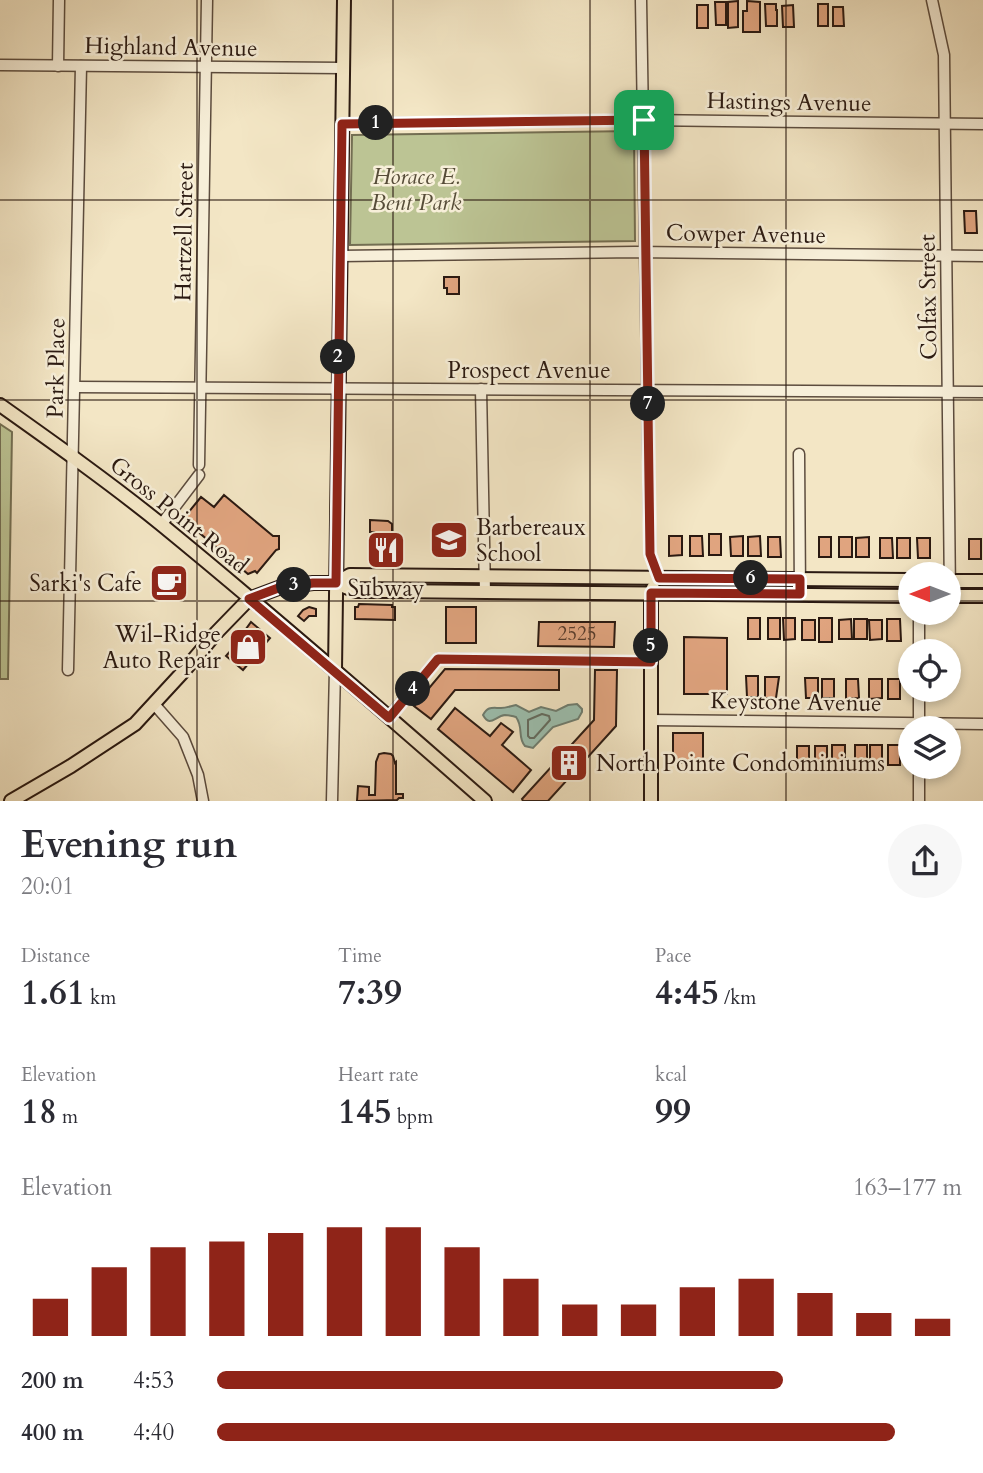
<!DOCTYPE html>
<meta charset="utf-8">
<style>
body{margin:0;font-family:Cardo,serif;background:#f7f7f7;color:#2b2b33;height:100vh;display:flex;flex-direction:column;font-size:26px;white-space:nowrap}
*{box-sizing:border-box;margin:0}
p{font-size:23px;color:#7c7c81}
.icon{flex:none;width:38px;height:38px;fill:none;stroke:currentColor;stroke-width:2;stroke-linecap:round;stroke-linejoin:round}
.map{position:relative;height:801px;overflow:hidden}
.sheet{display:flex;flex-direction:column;background:#fff;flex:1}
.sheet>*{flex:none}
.needle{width:46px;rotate:270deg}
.fabs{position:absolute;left:898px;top:562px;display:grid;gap:14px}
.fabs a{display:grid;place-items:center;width:63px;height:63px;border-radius:50%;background:#fff;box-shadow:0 4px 10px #0003;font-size:35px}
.pin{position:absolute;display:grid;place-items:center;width:60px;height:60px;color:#fff;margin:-30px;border-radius:14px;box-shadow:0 4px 10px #0006}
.km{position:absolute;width:35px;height:35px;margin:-18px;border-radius:50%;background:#222;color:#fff;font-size:19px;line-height:35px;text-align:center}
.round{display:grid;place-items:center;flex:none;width:74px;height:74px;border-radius:37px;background:#f7f7f7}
.head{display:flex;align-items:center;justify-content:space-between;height:119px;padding:0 21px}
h1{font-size:38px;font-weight:800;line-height:52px}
.metrics{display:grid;grid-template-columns:repeat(3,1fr);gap:10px;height:119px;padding:7px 21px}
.metrics div{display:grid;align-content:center}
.metrics b{font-size:35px;font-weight:800}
.metrics small{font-size:19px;font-weight:400}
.metrics p{font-size:19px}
.chart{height:196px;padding:14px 21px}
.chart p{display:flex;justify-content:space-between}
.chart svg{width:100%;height:126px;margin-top:7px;stroke:#8f2418;stroke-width:6}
ul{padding:0 21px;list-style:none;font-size:23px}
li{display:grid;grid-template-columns:112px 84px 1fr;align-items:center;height:52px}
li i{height:18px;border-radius:9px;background:#8f2418}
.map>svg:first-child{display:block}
.green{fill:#bcc494;stroke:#736e52;stroke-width:2}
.water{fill:#9cc0b0;stroke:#6e7d70;stroke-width:2}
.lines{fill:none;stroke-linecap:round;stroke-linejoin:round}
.shore{stroke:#636c60;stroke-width:2}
.building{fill:#e0a47f;stroke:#2a1911;stroke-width:2}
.minor-casing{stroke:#5c4c3e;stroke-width:13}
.major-casing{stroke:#2a1911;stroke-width:16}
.minor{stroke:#f7efd9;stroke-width:10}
.major{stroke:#f3e6c5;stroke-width:12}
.route-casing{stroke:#fff;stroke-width:14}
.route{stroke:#8f2418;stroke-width:9}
.grid{fill:none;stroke:#2a1911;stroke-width:2;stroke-opacity:0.55}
.labels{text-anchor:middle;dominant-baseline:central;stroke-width:5;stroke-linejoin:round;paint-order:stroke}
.number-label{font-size:19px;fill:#583c2c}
.street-label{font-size:23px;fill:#2a1911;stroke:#f7efd9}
.park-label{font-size:23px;font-style:italic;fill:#564c38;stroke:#f7efd9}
.poi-label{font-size:23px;fill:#2a1911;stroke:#f7efd9;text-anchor:start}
</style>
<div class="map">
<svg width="983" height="801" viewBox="0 0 983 801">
<rect width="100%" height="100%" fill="#f3e6c5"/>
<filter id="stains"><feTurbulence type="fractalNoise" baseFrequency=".00286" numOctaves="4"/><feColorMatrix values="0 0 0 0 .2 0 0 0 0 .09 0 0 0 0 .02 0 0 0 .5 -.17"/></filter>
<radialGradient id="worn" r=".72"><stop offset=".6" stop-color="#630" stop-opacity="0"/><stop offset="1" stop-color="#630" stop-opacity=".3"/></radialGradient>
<g class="green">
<path d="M634 131 635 241 350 245 352 135Z"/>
<path d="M0 424 12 432 8 679H0Z"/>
</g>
<path class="water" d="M577 704 582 709V712L578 719 553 727 533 748 525 746C517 737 524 728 516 717 512 716 510 715 505 715 495 716 490 728 483 715 488 706 492 708 501 708 506 708 511 706 516 705L529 712 541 707 556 711 568 705Z"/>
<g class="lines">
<path class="shore" d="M542 714 549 716 550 720 534 738H530L528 736V720Z"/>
</g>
<g class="building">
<path d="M738 1V27L728 28V2Z"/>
<path d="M747 1 760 2V32H743V11H747Z"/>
<path d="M715 2H726V25H716Z"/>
<path d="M765 4H776V10H777V26H766Z"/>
<rect x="818" y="4" width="10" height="22"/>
<rect x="697" y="5" width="11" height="23"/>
<path d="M793 5 794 27H783L782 6Z"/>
<path d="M833 7H843L844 26H833Z"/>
<path d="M964 211H976L977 233H965Z"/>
<path d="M444 277H459V294H447V288H444Z"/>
<path d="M224 495 273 536H279V549L276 550 257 573 255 571 248 574 183 519 201 497 214 507Z"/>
<path d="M370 520 388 521 392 524V556L378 555 379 532H370Z"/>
<rect x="441" y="525" width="15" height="29"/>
<rect x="709" y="534" width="12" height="21"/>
<path d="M669 536H682V555L669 556Z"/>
<path d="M690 536H702L703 556H690Z"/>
<path d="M743 536V556H731L730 537Z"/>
<path d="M760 536 761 556H748V537Z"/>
<path d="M768 537H780L781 557H768Z"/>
<rect x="819" y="537" width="12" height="20"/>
<rect x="839" y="537" width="13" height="20"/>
<path d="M869 537V557H856V538Z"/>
<path d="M880 538H892L893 558H880Z"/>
<rect x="897" y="538" width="13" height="20"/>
<path d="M917 538H930V558H918Z"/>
<rect x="969" y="539" width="12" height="20"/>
<path d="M174 570 181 576 164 597 156 590Z"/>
<path d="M359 604 392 605V607H395V620L355 619V607H358Z"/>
<path d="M309 607 316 609V616H309L304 621 298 616 303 610Z"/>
<rect x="446" y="607" width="30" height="36"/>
<rect x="748" y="618" width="12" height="21"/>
<rect x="768" y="618" width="12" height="21"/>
<path d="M783 618H795V639L784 640Z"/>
<rect x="819" y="618" width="13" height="24"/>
<path d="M851 619 852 639H839V620Z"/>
<rect x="854" y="619" width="13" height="20"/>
<path d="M887 619H900L901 641H887Z"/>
<rect x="802" y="620" width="13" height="20"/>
<path d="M869 620H882V639L870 640Z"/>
<path d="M251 622 270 638 243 670 226 656 248 631 246 629Z"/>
<path d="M539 622H615L614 647 538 646Z"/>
<path d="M684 637 727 638V694H684Z"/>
<path d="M445 669 559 670V690H455L431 719 414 706Z"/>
<path d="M595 670H617L616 726 548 801H523L522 799 594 720Z"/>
<path d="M746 676H758V697H747Z"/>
<path d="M765 677H779L776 698H765Z"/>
<path d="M805 678H818V698H806Z"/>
<rect x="822" y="679" width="12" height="19"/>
<path d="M846 679H858L859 698 846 699Z"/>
<path d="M869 679H882V698L869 699Z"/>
<rect x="888" y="679" width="12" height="20"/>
<path d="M455 708 490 736 501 723 513 732 502 745 531 770 513 792 438 729Z"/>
<rect x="673" y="733" width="30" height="30"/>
<rect x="832" y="745" width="13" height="20"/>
<rect x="855" y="745" width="12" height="18"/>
<rect x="870" y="745" width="12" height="18"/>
<rect x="888" y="745" width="12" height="20"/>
<rect x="797" y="746" width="12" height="21"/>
<path d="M815 746H827V768L815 769Z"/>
<path d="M384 753 391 754 393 756 395 763 396 762V794H403V798H399L397 800 357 801 358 786 369 787V795H375L376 762 379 754Z"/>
</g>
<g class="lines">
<g class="minor-casing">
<g id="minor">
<path d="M641 0 650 554 659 578"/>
<path d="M932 0 944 55 950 596"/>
<path d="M0 65 343 68"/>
<path d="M58 66 59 0"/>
<path d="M342 124 644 120 983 124"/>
<path d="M340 256 635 252 983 256"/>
<path d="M75 387 983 392"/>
<path d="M481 389 485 592"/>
<path d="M799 454 800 594"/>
<path d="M199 465 207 0"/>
<path d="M161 525 199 475"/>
<path d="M919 651V612"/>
<path d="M68 670 81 66"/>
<path d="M919 690V727"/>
<path d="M154 704 183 737 198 775 203 801"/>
<path d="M389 717 438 659 651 662"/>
<path d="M651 720 983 724"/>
<path d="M332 801 335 670"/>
<path d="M919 801V766"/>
</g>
</g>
<g class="major-casing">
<g id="major">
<path d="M0 405C55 444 110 483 162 525 272 615 379 708 485 801"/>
<path d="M948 581H983"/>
<path d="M336 583 350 575 910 580"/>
<path d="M948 596H983"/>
<path d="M335 670 344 0"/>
<path d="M11 801 71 766 135 724 182 673 217 632 249 599 281 587 313 583H336L355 591H388L910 596"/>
<path d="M651 801V593L653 588"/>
</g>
</g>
<use href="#minor" class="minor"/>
<use href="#major" class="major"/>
</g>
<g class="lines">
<g class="route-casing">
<path id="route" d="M644 120 650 554 659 578 800 579V594L651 593V662L438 659 389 718 249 599 281 587 313 583H336L342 124Z"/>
</g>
<use href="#route" class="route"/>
</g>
<path class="grid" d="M197 0V801M393 0V801M590 0V801M786 0V801M0 200H983M0 400H983M0 601H910M948 601H983"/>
<defs>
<g id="school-square" transform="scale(2.0125)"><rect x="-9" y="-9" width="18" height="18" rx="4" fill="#8f2418" stroke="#f7efd9"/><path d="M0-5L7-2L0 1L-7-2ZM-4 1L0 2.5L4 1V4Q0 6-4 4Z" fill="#fff"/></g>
<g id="restaurant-square" transform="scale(2.0125)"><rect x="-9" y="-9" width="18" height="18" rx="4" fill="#8f2418" stroke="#f7efd9"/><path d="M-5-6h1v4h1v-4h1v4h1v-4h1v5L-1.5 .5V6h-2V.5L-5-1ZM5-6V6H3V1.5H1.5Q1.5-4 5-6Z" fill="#fff"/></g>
<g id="cafe-square" transform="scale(2.0125)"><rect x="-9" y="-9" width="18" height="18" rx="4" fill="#8f2418" stroke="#f7efd9"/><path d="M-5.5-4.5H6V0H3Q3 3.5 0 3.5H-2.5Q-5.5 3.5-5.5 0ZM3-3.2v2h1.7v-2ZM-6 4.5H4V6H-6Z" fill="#fff"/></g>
<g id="shop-square" transform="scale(2.0125)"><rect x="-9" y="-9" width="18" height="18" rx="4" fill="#8f2418" stroke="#f7efd9"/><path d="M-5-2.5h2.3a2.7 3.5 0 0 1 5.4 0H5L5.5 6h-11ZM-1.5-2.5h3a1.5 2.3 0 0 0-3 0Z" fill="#fff"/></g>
<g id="building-square" transform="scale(2.0125)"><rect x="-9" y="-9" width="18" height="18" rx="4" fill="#8f2418" stroke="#f7efd9"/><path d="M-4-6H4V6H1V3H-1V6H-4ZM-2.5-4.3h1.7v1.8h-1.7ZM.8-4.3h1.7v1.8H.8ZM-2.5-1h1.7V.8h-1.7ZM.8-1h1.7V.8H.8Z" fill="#fff"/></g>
</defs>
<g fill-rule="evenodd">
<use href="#school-square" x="449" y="540"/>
<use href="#restaurant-square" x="386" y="550"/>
<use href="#cafe-square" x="169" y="583"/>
<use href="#shop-square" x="248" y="647"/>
<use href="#building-square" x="569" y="763"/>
</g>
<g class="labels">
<g class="number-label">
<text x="577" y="634">2525</text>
</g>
<g class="street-label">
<text transform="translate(171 47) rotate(1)">Highland Avenue</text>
<text transform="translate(789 102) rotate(1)">Hastings Avenue</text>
<text transform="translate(184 232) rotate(-89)">Hartzell Street</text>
<text transform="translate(746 234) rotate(1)">Cowper Avenue</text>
<text transform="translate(928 297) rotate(-91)">Colfax Street</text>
<text transform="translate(56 368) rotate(-89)">Park Place</text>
<text x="529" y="370">Prospect Avenue</text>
<text transform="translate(179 515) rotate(39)">Gross Point Road</text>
<text transform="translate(796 702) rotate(1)">Keystone Avenue</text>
</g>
<g class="park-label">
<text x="416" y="176">Horace E.<tspan x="416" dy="26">Bent Park</tspan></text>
</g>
<g class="poi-label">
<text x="476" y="527">Barbereaux<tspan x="476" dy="26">School</tspan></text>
<text x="142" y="583" text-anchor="end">Sarki's Cafe</text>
<text x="386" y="588" text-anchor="middle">Subway</text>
<text x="221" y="634" text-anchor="end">Wil-Ridge<tspan x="221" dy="26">Auto Repair</tspan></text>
<text x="596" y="763">North Pointe Condominiums</text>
</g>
</g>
<rect width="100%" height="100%" filter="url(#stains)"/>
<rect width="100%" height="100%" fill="url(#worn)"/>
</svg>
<div class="fabs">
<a><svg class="needle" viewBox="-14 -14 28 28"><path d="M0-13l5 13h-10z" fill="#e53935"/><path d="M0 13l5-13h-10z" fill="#7c7c81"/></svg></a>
<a><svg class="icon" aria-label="locate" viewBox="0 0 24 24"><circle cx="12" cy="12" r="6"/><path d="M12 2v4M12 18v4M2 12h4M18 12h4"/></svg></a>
<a><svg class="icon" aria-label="layers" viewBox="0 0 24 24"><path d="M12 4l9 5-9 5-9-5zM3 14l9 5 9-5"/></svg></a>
</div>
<div class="pin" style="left:644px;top:120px;background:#1e9e55"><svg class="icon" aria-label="arrive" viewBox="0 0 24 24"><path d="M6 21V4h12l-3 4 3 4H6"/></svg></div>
<b class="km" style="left:376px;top:123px">1</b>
<b class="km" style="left:338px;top:357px">2</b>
<b class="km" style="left:294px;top:585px">3</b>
<b class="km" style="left:413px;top:689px">4</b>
<b class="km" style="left:651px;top:646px">5</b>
<b class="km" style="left:751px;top:578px">6</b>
<b class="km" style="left:648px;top:404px">7</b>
</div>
<section class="sheet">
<div class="head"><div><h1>Evening run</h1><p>20:01</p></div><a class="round"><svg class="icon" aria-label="share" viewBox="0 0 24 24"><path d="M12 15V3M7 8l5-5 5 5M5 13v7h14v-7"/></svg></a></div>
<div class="metrics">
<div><p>Distance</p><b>1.61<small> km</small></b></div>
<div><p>Time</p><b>7:39</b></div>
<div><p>Pace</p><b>4:45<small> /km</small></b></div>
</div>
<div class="metrics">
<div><p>Elevation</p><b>18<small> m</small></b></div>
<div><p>Heart rate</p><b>145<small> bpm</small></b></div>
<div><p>kcal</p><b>99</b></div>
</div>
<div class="chart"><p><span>Elevation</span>163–177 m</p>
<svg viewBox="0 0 160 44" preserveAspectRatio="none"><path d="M5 44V31M15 44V20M25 44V13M35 44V11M45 44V8M55 44V6M65 44V6M75 44V13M85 44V24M95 44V33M105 44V33M115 44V27M125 44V24M135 44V29M145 44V36M155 44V38"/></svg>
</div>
<ul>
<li><b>200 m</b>4:53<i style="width:76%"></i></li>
<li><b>400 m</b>4:40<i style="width:91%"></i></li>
</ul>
</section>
